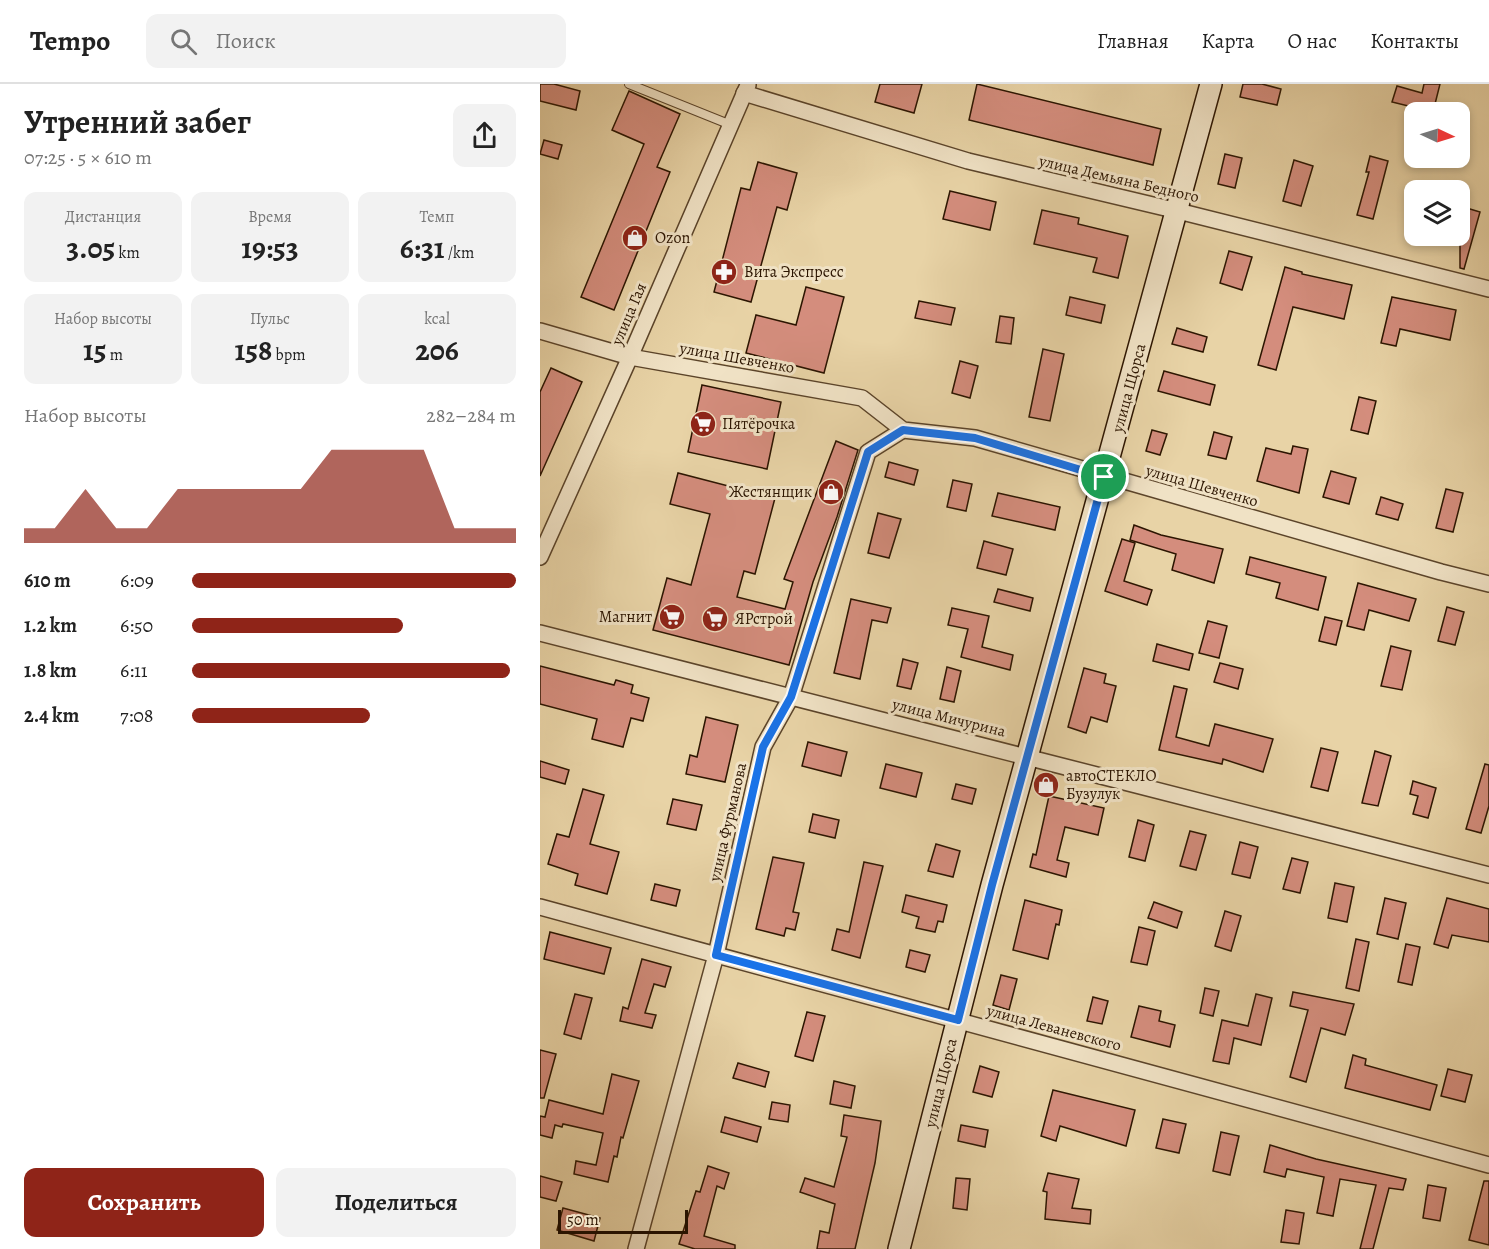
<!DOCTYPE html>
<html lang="ru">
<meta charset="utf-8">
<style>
body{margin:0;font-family:Alegreya,serif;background:#f2f2f2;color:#222;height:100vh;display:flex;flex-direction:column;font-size:22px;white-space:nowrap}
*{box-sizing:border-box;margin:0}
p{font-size:20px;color:#767676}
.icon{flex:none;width:33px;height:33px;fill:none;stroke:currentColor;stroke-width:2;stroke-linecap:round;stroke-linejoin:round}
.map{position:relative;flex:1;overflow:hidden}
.side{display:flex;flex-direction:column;background:#fff;width:540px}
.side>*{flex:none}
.needle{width:39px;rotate:94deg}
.controls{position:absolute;left:864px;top:18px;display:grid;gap:12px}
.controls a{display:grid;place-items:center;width:66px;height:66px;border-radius:12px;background:#fff;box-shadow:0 3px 9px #0003;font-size:30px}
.scale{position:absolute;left:18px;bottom:15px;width:130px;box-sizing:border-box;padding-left:6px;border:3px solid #2c1501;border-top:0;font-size:16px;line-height:21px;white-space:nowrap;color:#2c1501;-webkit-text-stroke:4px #f0e2c5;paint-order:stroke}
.pin{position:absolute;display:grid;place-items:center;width:51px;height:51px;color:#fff;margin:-26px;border:3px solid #fff;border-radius:50%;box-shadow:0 2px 6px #0007}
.round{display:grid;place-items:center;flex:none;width:63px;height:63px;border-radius:12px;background:#f2f2f2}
.summary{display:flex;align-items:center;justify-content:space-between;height:102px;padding:0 24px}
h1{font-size:33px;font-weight:700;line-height:45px}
.stats{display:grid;grid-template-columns:repeat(3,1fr);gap:9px;height:102px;padding:6px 24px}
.stats div{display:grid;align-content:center;border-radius:12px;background:#f2f2f2;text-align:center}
.stats b{font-size:30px;font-weight:700}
.stats small{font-size:16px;font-weight:400}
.stats p{font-size:16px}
.chart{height:168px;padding:12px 24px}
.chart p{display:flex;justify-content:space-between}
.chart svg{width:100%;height:108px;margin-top:6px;fill:#8f2418;opacity:.7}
.primary-button{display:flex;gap:12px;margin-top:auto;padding:12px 24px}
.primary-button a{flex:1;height:69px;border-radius:12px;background:#8f2418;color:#fff;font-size:24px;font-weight:700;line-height:69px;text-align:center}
.primary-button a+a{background:#f2f2f2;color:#222}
ul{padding:0 24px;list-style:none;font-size:20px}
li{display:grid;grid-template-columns:96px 72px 1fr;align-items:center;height:45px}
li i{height:15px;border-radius:8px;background:#8f2418}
header{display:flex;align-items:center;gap:36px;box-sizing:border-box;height:84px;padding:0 30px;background:#fff;border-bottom:2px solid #e0e0e0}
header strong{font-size:28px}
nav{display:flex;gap:33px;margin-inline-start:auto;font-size:21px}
.search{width:420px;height:54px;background:#f2f2f2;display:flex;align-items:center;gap:15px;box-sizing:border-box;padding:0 21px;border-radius:12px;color:#767676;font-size:22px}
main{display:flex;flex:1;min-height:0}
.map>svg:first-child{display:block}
.building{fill:#d48d7d;stroke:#2c1501;stroke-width:1.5}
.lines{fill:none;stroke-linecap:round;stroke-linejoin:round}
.lane-casing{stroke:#5b442a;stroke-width:10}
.street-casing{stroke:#5b442a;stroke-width:18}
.secondary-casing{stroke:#2c1501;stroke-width:24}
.lane{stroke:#f0e2c5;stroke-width:8}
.street{stroke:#f0e2c5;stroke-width:15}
.secondary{stroke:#f0e2c5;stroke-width:21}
.route-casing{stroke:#fff;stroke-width:12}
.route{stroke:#1a73e8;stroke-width:8}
.labels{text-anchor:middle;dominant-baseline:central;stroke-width:6;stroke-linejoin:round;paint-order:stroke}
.street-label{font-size:16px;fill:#2c1501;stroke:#f0e2c5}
.poi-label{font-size:16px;fill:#2c1501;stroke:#f0e2c5;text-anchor:start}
</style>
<header>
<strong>Tempo</strong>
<div class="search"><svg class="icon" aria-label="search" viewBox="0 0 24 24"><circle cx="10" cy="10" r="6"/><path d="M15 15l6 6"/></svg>Поиск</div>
<nav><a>Главная</a><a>Карта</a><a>О нас</a><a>Контакты</a></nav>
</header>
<main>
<section class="side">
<div class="summary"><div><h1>Утренний забег</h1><p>07:25 · 5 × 610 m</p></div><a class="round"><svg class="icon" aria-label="share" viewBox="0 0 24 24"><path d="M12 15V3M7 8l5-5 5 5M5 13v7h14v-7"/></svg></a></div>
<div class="stats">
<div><p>Дистанция</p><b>3.05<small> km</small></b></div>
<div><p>Время</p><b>19:53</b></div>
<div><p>Темп</p><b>6:31<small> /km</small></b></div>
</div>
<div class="stats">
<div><p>Набор высоты</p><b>15<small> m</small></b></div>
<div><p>Пульс</p><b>158<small> bpm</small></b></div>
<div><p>kcal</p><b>206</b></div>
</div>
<div class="chart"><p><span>Набор высоты</span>282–284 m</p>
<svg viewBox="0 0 160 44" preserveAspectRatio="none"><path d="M0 44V38L10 38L20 22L30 38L40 38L50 22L60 22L70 22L80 22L90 22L100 6L110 6L120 6L130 6L140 38L150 38L160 38V44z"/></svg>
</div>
<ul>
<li><b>610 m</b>6:09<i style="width:100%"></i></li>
<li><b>1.2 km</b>6:50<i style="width:65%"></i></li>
<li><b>1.8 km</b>6:11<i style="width:98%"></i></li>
<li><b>2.4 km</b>7:08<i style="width:55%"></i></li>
</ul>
<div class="primary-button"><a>Сохранить</a><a>Поделиться</a></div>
</section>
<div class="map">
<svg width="949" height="1165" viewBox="0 0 949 1165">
<rect width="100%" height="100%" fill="#e8d3a6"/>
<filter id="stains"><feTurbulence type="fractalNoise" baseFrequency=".00333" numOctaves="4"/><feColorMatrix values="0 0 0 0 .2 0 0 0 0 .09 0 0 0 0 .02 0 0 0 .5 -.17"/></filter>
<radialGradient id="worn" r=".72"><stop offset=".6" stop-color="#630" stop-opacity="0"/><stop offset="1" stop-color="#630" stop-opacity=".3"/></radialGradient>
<g class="building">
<path d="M0 0H14L40 7 36 26 0 17Z"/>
<path d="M340 0H382L374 29 335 18Z"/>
<path d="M437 0 621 45 613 81 429 36Z"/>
<path d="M703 0H722L741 5 737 21 700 13Z"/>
<path d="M884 0H900L893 28 852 18 857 2 882 9Z"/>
<path d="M89 7 140 30 117 83 130 88 74 226 41 213 104 60 72 46Z"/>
<path d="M4 56 22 61 18 75 0 70Z"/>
<path d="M685 70 702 74 695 104 678 100Z"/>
<path d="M830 72 848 77 833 135 817 131 829 88H826Z"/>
<path d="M754 76 773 82 761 122 743 117Z"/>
<path d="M218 78 257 89 247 126 237 123 211 218 174 208 201 104 210 106Z"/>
<path d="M410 107 456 118 450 146 403 135Z"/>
<path d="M920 122 940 128 924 185 920 184Z"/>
<path d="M502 126 539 134 538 140 588 152 578 194 553 188 557 174 494 160Z"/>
<path d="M689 167 712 173 702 206 680 199Z"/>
<path d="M745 183 762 188V190L812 201 804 235 753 223 736 286 718 281Z"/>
<path d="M266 203 304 213 284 289 206 269 216 231 256 241Z"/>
<path d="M530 213 565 221 561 239 526 231Z"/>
<path d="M852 213 916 226 910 256 860 245 856 262 841 259Z"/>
<path d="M379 217 415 224 411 241 375 234Z"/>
<path d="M460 232 474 234 471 260 456 258Z"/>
<path d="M637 244 667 253 663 268 632 260Z"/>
<path d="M503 265 524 270 510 337 489 333Z"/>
<path d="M420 277 438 282 430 314 412 309Z"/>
<path d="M11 284 42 298 0 392V308Z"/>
<path d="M624 287 675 301 670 321 618 307Z"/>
<path d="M162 301 241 318 227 385 148 368Z"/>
<path d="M819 313 836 317 828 350 811 346Z"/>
<path d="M612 346 627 350 620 371 606 367Z"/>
<path d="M674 348 692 353 686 375 668 371Z"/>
<path d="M296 357 318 366 297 433 273 498 249 581 113 546 127 494 151 501 170 430 130 420 138 389 235 414 215 490 204 487 197 513 245 525 253 498 244 495Z"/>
<path d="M753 362 768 365 759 409 717 397 726 364 751 370Z"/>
<path d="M349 378 378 386 374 401 345 393Z"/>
<path d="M791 387 816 394 809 420 783 413Z"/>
<path d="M413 396 432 400 426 427 407 423Z"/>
<path d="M906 405 923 409 913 448 896 444Z"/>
<path d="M458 409 520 423 515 446 452 432Z"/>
<path d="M841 413 863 420 858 436 836 430Z"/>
<path d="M338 429 361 435 349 474 328 469Z"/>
<path d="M594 441 621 451 683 465 674 499 632 486 636 470 590 456Z"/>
<path d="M582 455 595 459 584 497 612 506 607 521 565 507Z"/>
<path d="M444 457 473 465 466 491 437 484Z"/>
<path d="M710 473 786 493 778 526 736 514 740 499 706 490Z"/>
<path d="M818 499 876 515 869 537 829 526 824 546 807 542Z"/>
<path d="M458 505 493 514 490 527 454 518Z"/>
<path d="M311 515 351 524 347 539 332 536 320 595 294 589Z"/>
<path d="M907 523 924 528 915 561 898 557Z"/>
<path d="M412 524 449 532 442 563 473 571 470 586 421 573 428 545 408 541Z"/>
<path d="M785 533 802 537 796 561 779 557Z"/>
<path d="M668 537 687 542 679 574 659 569Z"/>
<path d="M617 560 653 570 649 586 613 577Z"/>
<path d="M851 562 871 567 862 606 841 602Z"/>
<path d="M363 575 378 579 371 605 357 602Z"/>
<path d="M680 579 703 585 698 605 674 598Z"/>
<path d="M0 582 74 601 76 596 93 601 91 609 109 614 103 637 91 634 83 663 52 655 57 635 0 620Z"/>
<path d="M407 583 421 587 414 618 400 615Z"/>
<path d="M544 584 566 590 564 599 576 602 567 638 551 633 546 649 528 643Z"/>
<path d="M634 602 647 605 636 653 669 662 675 640 733 655 723 688 683 675 682 680 619 666Z"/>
<path d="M166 633 198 641 185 698 146 690 150 671 157 673Z"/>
<path d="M268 658 307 668 301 692 262 682Z"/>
<path d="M781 664 798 668 788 707 771 703Z"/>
<path d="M835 667 851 672 838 722 822 719Z"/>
<path d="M0 677 29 686 25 700 0 693Z"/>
<path d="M346 680 382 689 376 713 340 704Z"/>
<path d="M945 680 949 681V722L941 749 926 745Z"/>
<path d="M873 697 896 704 888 734 873 730 878 712 870 710Z"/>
<path d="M416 700 436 705 432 720 412 715Z"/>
<path d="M43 705 64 711 50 760 79 768 67 810 35 801 38 790 8 780 17 750 29 753Z"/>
<path d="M509 712 564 724 558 751 525 743 517 776 529 779 526 793 490 783 493 770 496 771Z"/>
<path d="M133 715 162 721 156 746 127 740Z"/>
<path d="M273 730 299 736 295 754 269 748Z"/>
<path d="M598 736 614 741 605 777 589 773Z"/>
<path d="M650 747 666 751 656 786 640 782Z"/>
<path d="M700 758 718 763 710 794 692 790Z"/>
<path d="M396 760 420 767 413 793 388 787Z"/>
<path d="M233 773 264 779 253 828 259 829 255 846 246 844 244 852 216 845Z"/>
<path d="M752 774 768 778 760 809 743 805Z"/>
<path d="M324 778 343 782 320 874 292 866 297 845 309 848Z"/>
<path d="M795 799 814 803 807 838 788 834Z"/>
<path d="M115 800 140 806 136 822 111 816Z"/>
<path d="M366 811 407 821 403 838 398 837 395 848 376 844 379 833 362 828Z"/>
<path d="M845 814 866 819 858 855 837 850Z"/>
<path d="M907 814 949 825V858L912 851 908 864 894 860Z"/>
<path d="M485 816 522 826 519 841 516 840 508 875 473 866Z"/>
<path d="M614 818 642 828 637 844 608 834Z"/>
<path d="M685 827 701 832 691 867 675 862Z"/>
<path d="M599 843 615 847 607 881 591 878Z"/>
<path d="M10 848 71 864 64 890 4 875Z"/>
<path d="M816 855 829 858 819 907 806 904Z"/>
<path d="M866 860 880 863 872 901 858 898Z"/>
<path d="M370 866 390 871 385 888 366 883Z"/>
<path d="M102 875 131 883 125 903 114 900 105 929 116 931 112 944 80 937 83 923 88 925Z"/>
<path d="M461 891 477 895 469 926 453 921Z"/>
<path d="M665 904 679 907 673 932 660 929Z"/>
<path d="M753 908 814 920 805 951 781 944 766 998 750 993 768 926 750 922Z"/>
<path d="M35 910 52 914 41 955 24 950Z"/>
<path d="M716 910 732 914 721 961 694 954 689 980 673 977 682 936 708 942Z"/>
<path d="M553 913 568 917 562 940 547 937Z"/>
<path d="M599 922 621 927 619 937 635 941 630 963 591 953Z"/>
<path d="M267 928 285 932 273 977 255 972Z"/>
<path d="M0 966 16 970 4 1014H0Z"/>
<path d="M813 971 826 975 825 981 897 1001 890 1026 805 1004Z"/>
<path d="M198 979 229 988 225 1003 193 994Z"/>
<path d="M440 982 459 988 452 1013 433 1008Z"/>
<path d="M908 985 932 991 925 1018 901 1012Z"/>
<path d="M72 990 99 997 83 1054 81 1053 77 1073 74 1072 68 1098 34 1090 36 1077 56 1081 63 1049 23 1040 22 1043 15 1041 12 1054 0 1051V1032L5 1033 9 1016 63 1030Z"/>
<path d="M294 997 315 1002 311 1024 290 1020Z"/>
<path d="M513 1006 595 1026 586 1062 520 1042 516 1057 501 1052Z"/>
<path d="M232 1018 250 1021 248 1038 229 1035Z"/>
<path d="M304 1031 341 1037 335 1079 315 1165H277L280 1147 289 1149 295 1120 260 1108 265 1094 294 1103 307 1053 301 1052Z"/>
<path d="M185 1033 221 1043 217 1058 181 1048Z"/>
<path d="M623 1035 646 1040 639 1069 616 1064Z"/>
<path d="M421 1041 448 1046 445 1063 418 1057Z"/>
<path d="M681 1048 699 1052 690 1091 673 1087Z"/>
<path d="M730 1061 776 1075 866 1095 863 1106 849 1104 833 1165H820L836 1101 800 1095 793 1132 777 1129 784 1093 747 1085 745 1093 724 1088Z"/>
<path d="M168 1082 189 1089 184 1105 177 1102 164 1152 195 1161V1165H155L139 1160 156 1107 160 1108Z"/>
<path d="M508 1089 539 1095 532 1124 551 1126 550 1140 505 1135 507 1108 503 1107Z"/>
<path d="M0 1092 22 1098 16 1117 0 1113Z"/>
<path d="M416 1094 430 1095 427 1126 413 1124Z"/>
<path d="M944 1097H949V1161L929 1156Z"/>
<path d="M888 1101 906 1104 900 1137 883 1134Z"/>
<path d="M23 1124 60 1134 54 1157 17 1146Z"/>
<path d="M746 1126 764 1129 759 1160 741 1158Z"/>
</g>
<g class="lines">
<g class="lane-casing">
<path id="lane" d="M89 0 191 41"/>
</g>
<g class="street-casing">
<g id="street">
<path d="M204 9 428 77 638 127 949 205"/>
<path d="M0 247 90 273 322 314 363 346 435 354 901 488 949 500"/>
<path d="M0 473 90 273 208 1"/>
<path d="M0 549 949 791"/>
<path d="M0 823 949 1081"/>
<path d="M96 1165 176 871 223 663 251 613 328 368 363 346"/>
</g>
</g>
<g class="secondary-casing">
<path id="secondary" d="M359 1165 452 801 671 0"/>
</g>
<use href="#lane" class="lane"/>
<use href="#street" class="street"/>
<use href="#secondary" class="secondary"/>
</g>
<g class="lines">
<g class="route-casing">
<path id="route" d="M363 346 435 354 564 393 452 801 418 936 176 871 223 663 251 613 328 368Z"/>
</g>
<use href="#route" class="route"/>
</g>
<defs>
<g id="shop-disc" transform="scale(1.35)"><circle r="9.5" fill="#8f2418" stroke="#f0e2c5"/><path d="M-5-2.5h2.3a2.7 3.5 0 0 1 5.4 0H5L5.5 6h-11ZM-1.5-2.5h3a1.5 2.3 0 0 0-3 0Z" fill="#fff"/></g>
<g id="pharmacy-disc" transform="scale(1.35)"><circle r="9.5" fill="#8f2418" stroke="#f0e2c5"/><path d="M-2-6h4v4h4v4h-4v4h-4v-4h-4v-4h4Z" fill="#fff"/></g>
<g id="supermarket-disc" transform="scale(1.35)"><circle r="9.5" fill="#8f2418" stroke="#f0e2c5"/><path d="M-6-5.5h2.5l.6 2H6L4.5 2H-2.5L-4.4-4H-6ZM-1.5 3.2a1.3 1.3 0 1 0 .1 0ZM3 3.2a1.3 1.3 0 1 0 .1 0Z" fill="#fff"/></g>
</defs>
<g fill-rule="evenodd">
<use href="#shop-disc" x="95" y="154"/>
<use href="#pharmacy-disc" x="184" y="188"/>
<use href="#supermarket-disc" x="163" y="340"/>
<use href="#shop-disc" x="291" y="408"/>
<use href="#supermarket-disc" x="132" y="533"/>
<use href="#supermarket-disc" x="175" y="535"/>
<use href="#shop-disc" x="506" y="701"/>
</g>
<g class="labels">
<g class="street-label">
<text transform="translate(579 95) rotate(13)">улица Демьяна Бедного</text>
<text transform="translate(89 230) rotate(-67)">улица Гая</text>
<text transform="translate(197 274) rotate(10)">улица Шевченко</text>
<text transform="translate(589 304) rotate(-75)">улица Щорса</text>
<text transform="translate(662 402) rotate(16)">улица Шевченко</text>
<text transform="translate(409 634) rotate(14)">улица Мичурина</text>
<text transform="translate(188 738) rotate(-77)">улица Фурманова</text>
<text transform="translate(514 944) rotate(15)">улица Леваневского</text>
<text transform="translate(401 999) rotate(-76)">улица Щорса</text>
</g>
<g class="poi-label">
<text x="115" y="154">Ozon</text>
<text x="204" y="188">Вита Экспресс</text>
<text x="182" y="340">Пятёрочка</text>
<text x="272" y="408" text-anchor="end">Жестянщик</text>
<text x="112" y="533" text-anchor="end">Магнит</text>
<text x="195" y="535">ЯРстрой</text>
<text x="526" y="692">автоСТЕКЛО<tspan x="526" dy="18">Бузулук</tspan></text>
</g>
</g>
<rect width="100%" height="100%" filter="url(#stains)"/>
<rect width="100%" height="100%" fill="url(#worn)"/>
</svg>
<div class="controls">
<a><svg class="needle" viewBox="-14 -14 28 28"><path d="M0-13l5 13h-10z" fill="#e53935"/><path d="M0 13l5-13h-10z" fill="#767676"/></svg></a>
<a><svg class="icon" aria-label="layers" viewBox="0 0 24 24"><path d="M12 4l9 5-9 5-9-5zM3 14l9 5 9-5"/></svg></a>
</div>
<div class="scale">50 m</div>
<div class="pin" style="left:564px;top:393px;background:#1e9e55"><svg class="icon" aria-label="arrive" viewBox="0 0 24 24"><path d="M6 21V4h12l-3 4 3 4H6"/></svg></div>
</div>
</main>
